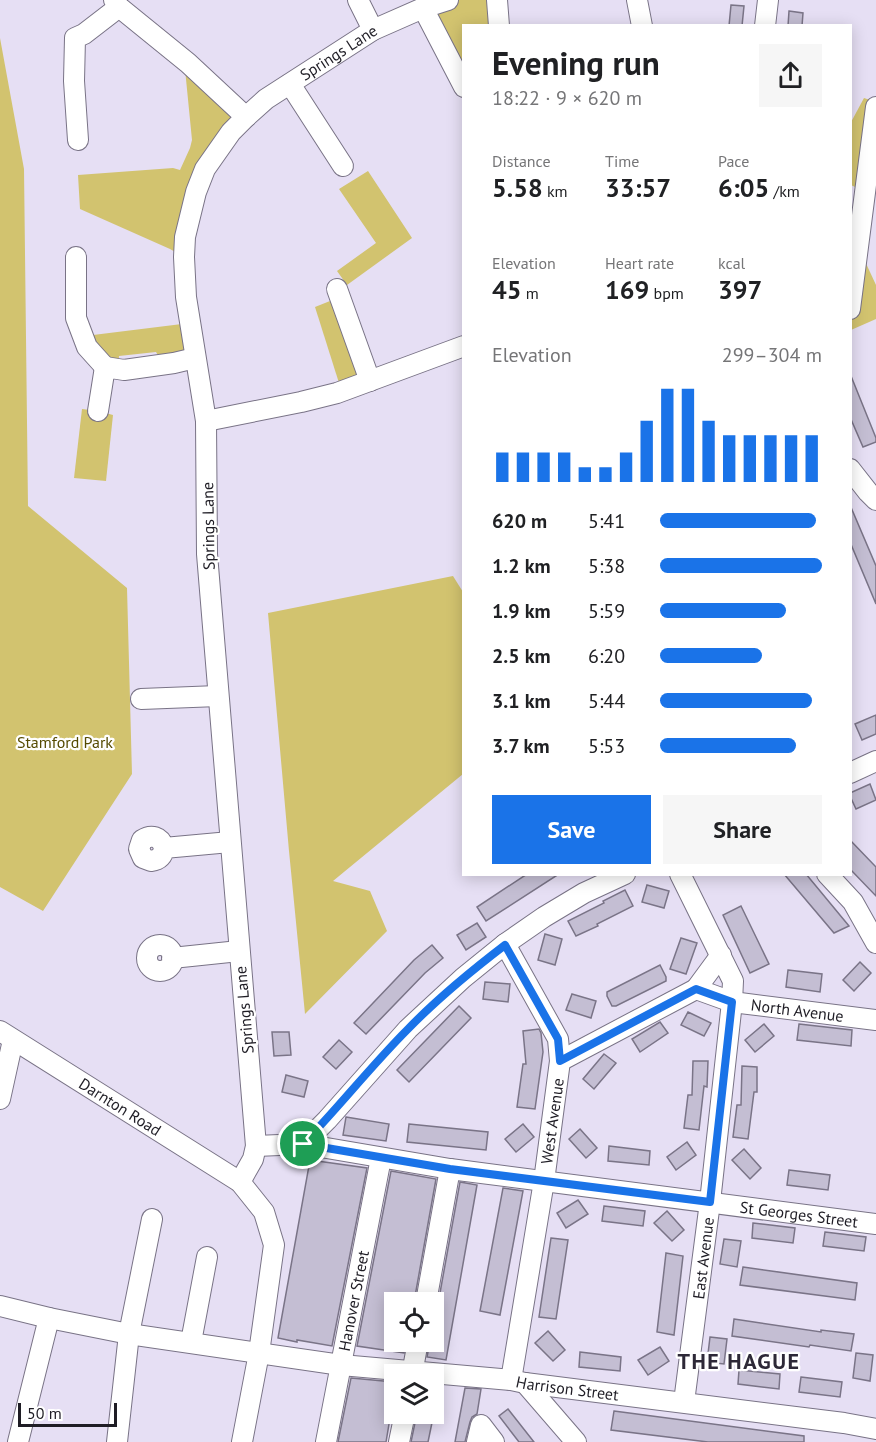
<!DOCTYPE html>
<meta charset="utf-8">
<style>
body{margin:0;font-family:"PT Sans",sans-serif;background:#f6f6f6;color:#202124;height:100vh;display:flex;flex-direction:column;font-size:22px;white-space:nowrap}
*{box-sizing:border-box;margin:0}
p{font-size:20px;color:#757577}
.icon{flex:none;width:33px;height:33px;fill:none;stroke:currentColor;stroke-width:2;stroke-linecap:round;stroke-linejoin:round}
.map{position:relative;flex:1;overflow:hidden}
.details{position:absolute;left:462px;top:24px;width:390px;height:852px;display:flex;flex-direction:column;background:#fff;border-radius:0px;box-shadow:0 3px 15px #0003}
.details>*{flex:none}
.controls{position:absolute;left:384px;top:1292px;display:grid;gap:12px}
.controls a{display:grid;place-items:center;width:60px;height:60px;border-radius:0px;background:#fff;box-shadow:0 3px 15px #0003;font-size:30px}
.scale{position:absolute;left:18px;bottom:15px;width:99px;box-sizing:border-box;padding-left:6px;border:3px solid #1f1d25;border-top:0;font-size:16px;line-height:21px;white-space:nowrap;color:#1f1d25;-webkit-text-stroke:4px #fff;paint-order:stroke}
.pin{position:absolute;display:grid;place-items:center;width:51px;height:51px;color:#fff;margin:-26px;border:3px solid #fff;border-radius:50%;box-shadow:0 2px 6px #0007}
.round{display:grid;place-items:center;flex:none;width:63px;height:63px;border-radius:0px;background:#f6f6f6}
.headline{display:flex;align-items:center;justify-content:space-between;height:102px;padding:0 30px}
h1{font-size:33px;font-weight:700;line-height:45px}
.stats{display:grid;grid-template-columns:repeat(3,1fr);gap:9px;height:102px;padding:6px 30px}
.stats div{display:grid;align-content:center}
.stats b{font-size:26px;font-weight:700}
.stats small{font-size:16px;font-weight:400}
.stats p{font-size:16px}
.chart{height:168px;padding:12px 30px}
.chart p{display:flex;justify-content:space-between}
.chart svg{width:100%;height:108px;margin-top:6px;stroke:#1a73e8;stroke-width:6}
.button{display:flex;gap:12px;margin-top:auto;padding:12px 30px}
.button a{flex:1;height:69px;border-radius:0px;background:#1a73e8;color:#fff;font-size:24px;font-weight:700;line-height:69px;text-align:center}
.button a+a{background:#f6f6f6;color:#202124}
ul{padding:0 30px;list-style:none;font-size:20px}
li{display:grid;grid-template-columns:96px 72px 1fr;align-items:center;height:45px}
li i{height:15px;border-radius:8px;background:#1a73e8}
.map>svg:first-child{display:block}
.green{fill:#d2c36f}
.building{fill:#c4bed3;stroke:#7a7487;stroke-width:1.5}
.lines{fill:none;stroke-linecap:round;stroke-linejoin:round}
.minor-casing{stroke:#797386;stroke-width:22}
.minor{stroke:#fff;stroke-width:20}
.route-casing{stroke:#fff;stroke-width:12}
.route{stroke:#1a73e8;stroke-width:8}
.labels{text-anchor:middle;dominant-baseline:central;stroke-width:4.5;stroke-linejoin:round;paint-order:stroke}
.street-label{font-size:16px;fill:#1f1d25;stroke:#fff}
.park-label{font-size:16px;fill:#554a01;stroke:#fff}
.district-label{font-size:22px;font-weight:bold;letter-spacing:1.5px;fill:#2d2837;stroke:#fff}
</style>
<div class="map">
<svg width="876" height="1442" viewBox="0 0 876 1442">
<rect width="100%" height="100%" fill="#e6dff4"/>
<g class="green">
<path d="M448 0H497L499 25 464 26 463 87 423 8Z"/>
<path d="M0 38 24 169 28 506 127 588 132 774 43 911 0 887Z"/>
<path d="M185 69 246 117 218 149 184 257 170 249 80 209 78 175 173 168 180 170 190 148 192 140Z"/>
<path d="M864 98 876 102 865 192 851 185 850 124Z"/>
<path d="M368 171 412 238 347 285 337 271 376 243 339 189Z"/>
<path d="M863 257 876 285V319L851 330V309Z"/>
<path d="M340 297 370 381 339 383 315 307Z"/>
<path d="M190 323 195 358 164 365 156 352 119 356 118 369 105 367 93 335Z"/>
<path d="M82 409 98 411 113 415 106 481 74 478Z"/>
<path d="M453 576 463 592V774L333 881 370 891 387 931 305 1014 289 851 268 613Z"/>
</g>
<g class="building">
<path d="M731 5 744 6 742 26H729Z"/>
<path d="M789 11 803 13 802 26H788Z"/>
<path d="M851 376 876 438V442L863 447 850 417Z"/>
<path d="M850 505 876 566V604L850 542Z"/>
<path d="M876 715V734L862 740 855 724Z"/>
<path d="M870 784 876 800 856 809 850 796V793Z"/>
<path d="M850 840 876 867V896L850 869Z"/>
<path d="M527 874H559L486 921 477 907Z"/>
<path d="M784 874H806L849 926 834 933Z"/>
<path d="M647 885 669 891 664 908 642 902Z"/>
<path d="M625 890 633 906 597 924 598 926 576 936 568 921 604 903 603 901Z"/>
<path d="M741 906 769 964 750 973 723 915Z"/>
<path d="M477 923 486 937 466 950 457 935Z"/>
<path d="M545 934 562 939 555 965 538 960Z"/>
<path d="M681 938 697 943 686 974 670 969Z"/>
<path d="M432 945 443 958 425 973 366 1034 354 1023 414 960Z"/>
<path d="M860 962 871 973 854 991 843 980Z"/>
<path d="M660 965 666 977V981L616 1006H612L607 996V992Z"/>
<path d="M788 970 822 974 820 992 786 987Z"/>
<path d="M485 982 510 984 508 1002 483 999Z"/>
<path d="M572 994 596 1001 591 1018 566 1010Z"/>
<path d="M459 1006 471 1018 409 1082 397 1070Z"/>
<path d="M688 1012 711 1023 704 1036 681 1025Z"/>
<path d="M660 1022 668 1033 640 1052 632 1039Z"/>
<path d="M764 1024 774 1036 755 1052 745 1040Z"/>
<path d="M799 1024 852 1030 851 1046 797 1040Z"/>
<path d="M539 1029 541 1033 543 1052 535 1109 517 1107 523 1064H526L523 1031Z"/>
<path d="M272 1032H289L291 1055 274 1056Z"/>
<path d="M339 1040 352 1052 336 1069 323 1057Z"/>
<path d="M604 1054 616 1063 594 1089 583 1079Z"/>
<path d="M693 1061H708L707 1087 704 1086 699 1130 684 1128 688 1095H692Z"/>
<path d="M742 1066 757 1067V1092H754L748 1139 733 1137 737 1105H741Z"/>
<path d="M286 1075 308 1081 304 1097 282 1092Z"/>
<path d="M346 1117 389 1124 386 1141 343 1135Z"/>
<path d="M409 1124 488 1132 486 1150 407 1142Z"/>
<path d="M523 1124 534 1137 516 1152 505 1139Z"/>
<path d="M580 1129 597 1148 586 1158 569 1139Z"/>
<path d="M687 1142 696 1155 676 1170 667 1157Z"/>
<path d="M609 1146 650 1151 649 1165 608 1161Z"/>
<path d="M744 1149 761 1168 750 1179 732 1160Z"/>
<path d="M310 1160 367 1168 332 1346 297 1340V1342L278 1338Z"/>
<path d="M789 1170 830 1175 828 1190 787 1185Z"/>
<path d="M391 1171 436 1179 414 1302H394V1341H406L404 1353 357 1346Z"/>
<path d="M460 1182 477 1185 446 1360 427 1357 430 1341H434V1319L438 1304Z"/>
<path d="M503 1188 523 1191 500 1315 480 1311Z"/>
<path d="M578 1200 588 1214 566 1228 557 1213Z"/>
<path d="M604 1206 645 1211 643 1226 602 1221Z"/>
<path d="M667 1211 684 1230 672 1241 654 1223Z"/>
<path d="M753 1223 795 1228 793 1243 752 1238Z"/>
<path d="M825 1232 866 1237 864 1251 823 1246Z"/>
<path d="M551 1238 568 1240 556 1319 539 1317Z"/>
<path d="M724 1239 741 1241 737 1267 720 1264Z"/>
<path d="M666 1253 683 1256 674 1335 657 1332Z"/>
<path d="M743 1267 857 1283 855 1300 740 1285Z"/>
<path d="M734 1319 821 1332V1330L854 1334 851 1351 810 1345 809 1347 732 1336Z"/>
<path d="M548 1331 565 1350 553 1361 535 1343Z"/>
<path d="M710 1337 727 1339 724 1364 707 1362Z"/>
<path d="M660 1347 669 1361 648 1375 638 1360Z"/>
<path d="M580 1352 621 1357 620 1371 579 1367Z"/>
<path d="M856 1353 873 1355 870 1381 853 1378Z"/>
<path d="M739 1370 780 1374 779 1389 738 1384Z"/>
<path d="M801 1377 842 1382 840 1397 799 1392Z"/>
<path d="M351 1378 394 1382V1394L386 1442H338Z"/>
<path d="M465 1388 481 1389 477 1414 472 1417 470 1422 465 1442H455Z"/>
<path d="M508 1409 534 1442H519L499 1416Z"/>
<path d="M614 1411 804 1436V1442H708L611 1430Z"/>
<path d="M417 1413H434L428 1442H411Z"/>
</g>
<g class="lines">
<g class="minor-casing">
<g id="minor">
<path d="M114 0 119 7 188 63 246 117"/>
<path d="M358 0 373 30"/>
<path d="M497 0 499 26"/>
<path d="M637 0 642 26"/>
<path d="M423 8 464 87"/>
<path d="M765 26 768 0"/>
<path d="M290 84 343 166"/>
<path d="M78 140 74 81 75 38 84 34 119 7"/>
<path d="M76 257V318L87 347 105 367"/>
<path d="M337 289 370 381"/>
<path d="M850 309 876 107"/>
<path d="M98 411 105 367 124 370 174 363 195 358"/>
<path d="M206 421 301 402 337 393 464 346"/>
<path d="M850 469 868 492 876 500"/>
<path d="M141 699 218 696"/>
<path d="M850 773 876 761"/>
<path d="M164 848C161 836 151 834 142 840L139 849 143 858 151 861C159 860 163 856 164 848L230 842"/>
<path d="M680 874 733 981 732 1002 710 1202 684 1402"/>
<path d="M827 874 853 902 876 943"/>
<path d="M505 944 558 1039 560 1061 544 1181 511 1380"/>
<circle cx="160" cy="958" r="13"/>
<path d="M172 958 239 951"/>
<path d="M696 989 721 955"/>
<path id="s1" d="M0 1031 240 1182 264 1212 274 1245 259 1353 242 1442"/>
<path id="s2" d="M560 1061 696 989 732 1002 876 1020"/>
<path d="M0 1099 13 1040"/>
<path d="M303 1144 327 1120 408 1029 463 978 505 944 544 917 584 893 625 874"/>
<path id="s3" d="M256 1146 303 1144 450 1169 876 1224"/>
<path id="s4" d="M240 1182 253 1159 256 1146 207 554 206 421 186 297 184 257 185 237 196 192 205 169 231 132 246 117 266 99 373 30 423 8 448 0"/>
<path d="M426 1302 450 1169"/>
<path id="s5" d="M0 1306 49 1318 129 1334 341 1365 511 1380 525 1383 844 1423 876 1429"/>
<path d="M191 1342 207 1257"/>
<path d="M412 1374 418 1341"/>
<path d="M525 1383 576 1442"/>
<path d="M18 1442 49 1318"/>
<path d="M117 1442 129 1334 152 1219"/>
<path id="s6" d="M326 1442 381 1158"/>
<path d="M399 1442 405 1413"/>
<path d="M477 1442 481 1425 494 1442"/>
</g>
</g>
<use href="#minor" class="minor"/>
</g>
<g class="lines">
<g class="route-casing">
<path id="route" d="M505 945 558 1039 560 1061 696 989 732 1002 710 1202 450 1169 303 1144C339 1107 371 1066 408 1029 438 998 471 971 505 945Z"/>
</g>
<use href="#route" class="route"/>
</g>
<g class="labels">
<g class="street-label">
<text stroke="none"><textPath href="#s4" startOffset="1203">Springs Lane</textPath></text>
<text transform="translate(208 526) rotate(-91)">Springs Lane</text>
<text transform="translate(244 1010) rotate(-95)">Springs Lane</text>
<text stroke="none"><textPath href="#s2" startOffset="258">North Avenue</textPath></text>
<text stroke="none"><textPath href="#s1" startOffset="142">Darnton Road</textPath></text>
<text transform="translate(552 1121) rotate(-82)">West Avenue</text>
<text stroke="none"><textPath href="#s3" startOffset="548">St Georges Street</textPath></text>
<text transform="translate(703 1258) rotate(-83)">East Avenue</text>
<text stroke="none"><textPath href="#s6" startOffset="144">Hanover Street</textPath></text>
<text stroke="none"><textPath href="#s5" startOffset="574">Harrison Street</textPath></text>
</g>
<g class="park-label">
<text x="65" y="742">Stamford Park</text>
</g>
<g class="district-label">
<text x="739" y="1361">THE HAGUE</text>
</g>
</g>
</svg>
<div class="controls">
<a><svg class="icon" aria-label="locate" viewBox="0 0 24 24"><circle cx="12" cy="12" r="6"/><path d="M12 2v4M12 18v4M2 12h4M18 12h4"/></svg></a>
<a><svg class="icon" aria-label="layers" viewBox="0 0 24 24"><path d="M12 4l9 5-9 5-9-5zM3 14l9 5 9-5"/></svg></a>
</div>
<div class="scale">50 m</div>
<div class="pin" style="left:303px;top:1144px;background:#1e9e55"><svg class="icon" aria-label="arrive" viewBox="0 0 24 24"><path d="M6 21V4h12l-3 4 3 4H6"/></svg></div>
<section class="details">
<div class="headline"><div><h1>Evening run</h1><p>18:22 · 9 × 620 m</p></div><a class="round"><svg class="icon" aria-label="share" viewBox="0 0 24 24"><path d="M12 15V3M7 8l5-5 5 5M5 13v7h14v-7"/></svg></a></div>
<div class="stats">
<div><p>Distance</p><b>5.58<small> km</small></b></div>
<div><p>Time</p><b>33:57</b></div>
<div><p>Pace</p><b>6:05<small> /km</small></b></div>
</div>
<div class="stats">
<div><p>Elevation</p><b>45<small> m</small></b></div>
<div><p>Heart rate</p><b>169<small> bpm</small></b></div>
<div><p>kcal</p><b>397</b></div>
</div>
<div class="chart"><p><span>Elevation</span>299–304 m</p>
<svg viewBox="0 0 160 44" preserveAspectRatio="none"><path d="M5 44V32M15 44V32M25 44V32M35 44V32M45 44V38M55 44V38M65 44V32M75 44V19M85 44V6M95 44V6M105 44V19M115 44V25M125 44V25M135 44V25M145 44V25M155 44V25"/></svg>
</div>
<ul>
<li><b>620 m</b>5:41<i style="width:96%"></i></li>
<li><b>1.2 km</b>5:38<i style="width:100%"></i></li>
<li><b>1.9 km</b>5:59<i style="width:78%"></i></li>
<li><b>2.5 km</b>6:20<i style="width:63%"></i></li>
<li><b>3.1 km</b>5:44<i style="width:94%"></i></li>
<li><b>3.7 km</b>5:53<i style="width:84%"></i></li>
</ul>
<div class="button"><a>Save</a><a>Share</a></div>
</section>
</div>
